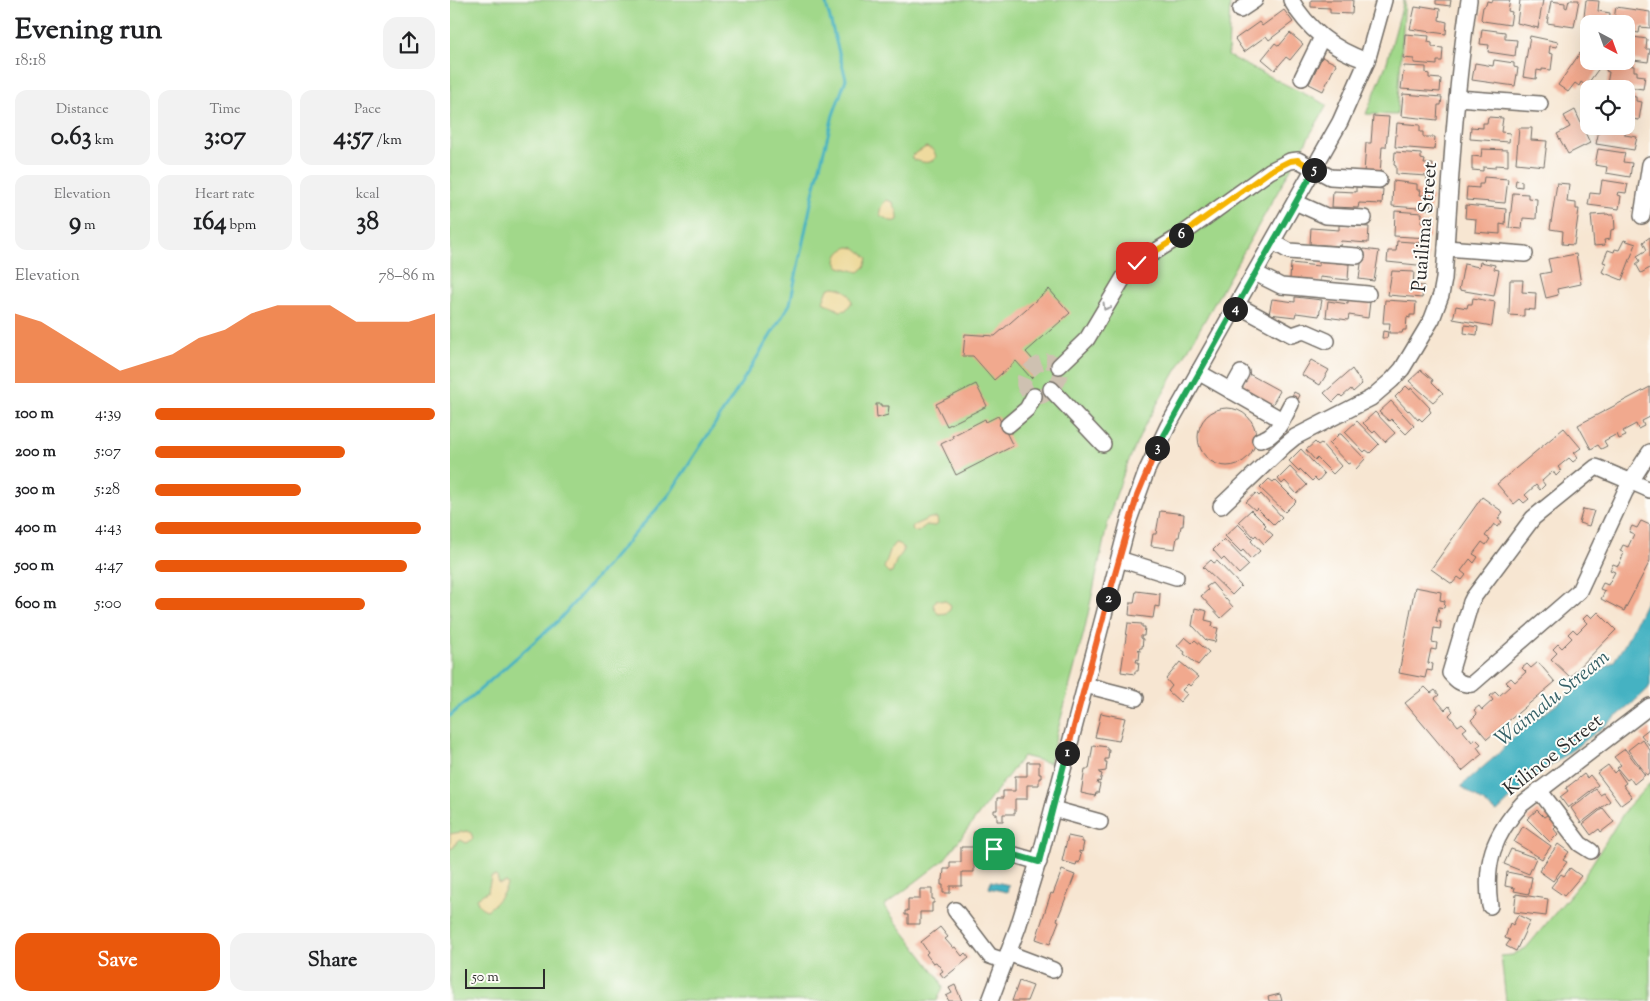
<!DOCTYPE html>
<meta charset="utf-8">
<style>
body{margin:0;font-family:"Sorts Mill Goudy",serif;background:#f2f2f2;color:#202124;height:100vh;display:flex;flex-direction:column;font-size:19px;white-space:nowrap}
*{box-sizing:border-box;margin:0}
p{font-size:16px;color:#757577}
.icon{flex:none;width:28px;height:28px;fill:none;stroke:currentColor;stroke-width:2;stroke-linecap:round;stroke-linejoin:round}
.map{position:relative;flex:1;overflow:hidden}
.sheet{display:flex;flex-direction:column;background:#fff;width:450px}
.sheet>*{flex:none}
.needle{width:32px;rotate:139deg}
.fabs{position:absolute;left:1130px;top:15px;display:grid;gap:10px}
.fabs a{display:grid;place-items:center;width:55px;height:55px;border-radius:10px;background:#fff;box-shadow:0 5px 20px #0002;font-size:25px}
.scale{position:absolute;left:15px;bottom:12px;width:80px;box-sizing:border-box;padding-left:5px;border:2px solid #2b2b2b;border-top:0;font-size:14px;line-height:18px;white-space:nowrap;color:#2b2b2b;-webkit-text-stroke:4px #fdfcf7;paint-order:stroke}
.pin{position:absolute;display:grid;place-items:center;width:42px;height:42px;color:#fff;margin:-21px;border-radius:10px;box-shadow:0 2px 8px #0006}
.km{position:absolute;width:25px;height:25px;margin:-12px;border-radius:50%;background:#222;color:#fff;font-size:14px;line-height:25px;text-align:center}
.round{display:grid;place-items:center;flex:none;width:52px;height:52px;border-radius:15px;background:#f2f2f2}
.overview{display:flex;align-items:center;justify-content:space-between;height:85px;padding:0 15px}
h1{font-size:28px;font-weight:700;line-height:38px}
.stats{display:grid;grid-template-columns:repeat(3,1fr);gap:8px;height:85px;padding:5px 15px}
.stats div{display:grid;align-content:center;border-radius:12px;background:#f2f2f2;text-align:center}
.stats b{font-size:25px;font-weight:700}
.stats small{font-size:14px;font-weight:400}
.stats p{font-size:14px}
.chart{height:140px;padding:10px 15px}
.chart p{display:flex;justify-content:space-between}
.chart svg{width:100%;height:90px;margin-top:5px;fill:#ea580c;opacity:.7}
.button{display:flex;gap:10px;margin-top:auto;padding:10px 15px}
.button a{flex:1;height:58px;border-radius:15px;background:#ea580c;color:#fff;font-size:20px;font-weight:700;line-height:58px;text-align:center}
.button a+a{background:#f2f2f2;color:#202124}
ul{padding:0 15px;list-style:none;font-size:16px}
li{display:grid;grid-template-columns:80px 60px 1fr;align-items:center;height:38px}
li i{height:12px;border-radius:6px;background:#ea580c}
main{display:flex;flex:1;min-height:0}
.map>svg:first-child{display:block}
.green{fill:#a1d88a;stroke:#66825a}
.sand{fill:#eeda9e;stroke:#8c8264}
.water{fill:#45b2c2;stroke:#386e76}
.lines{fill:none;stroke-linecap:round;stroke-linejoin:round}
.stream{stroke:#45b2c2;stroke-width:3}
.building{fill:#f1a98e}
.minor-tunnel{stroke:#cec1b1;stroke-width:15;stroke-dasharray:15 8;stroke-linecap:butt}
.minor-casing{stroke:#726c65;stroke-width:18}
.minor{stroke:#fff;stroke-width:15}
.oneway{stroke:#a0a0a0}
.split-1-casing{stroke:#fff;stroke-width:10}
.split-2-casing{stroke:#fff;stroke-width:10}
.split-3-casing{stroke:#fff;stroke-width:10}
.split-4-casing{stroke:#fff;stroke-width:10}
.split-5-casing{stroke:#fff;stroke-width:10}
.split-6-casing{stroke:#fff;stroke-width:10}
.split-7-casing{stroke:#fff;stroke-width:10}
.split-1{stroke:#22a559;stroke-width:6}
.split-2{stroke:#f0652b;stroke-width:6}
.split-3{stroke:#f0652b;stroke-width:6}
.split-4{stroke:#22a559;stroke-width:6}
.split-5{stroke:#22a559;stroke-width:6}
.split-6{stroke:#f5b400;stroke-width:6}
.split-7{stroke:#f5b400;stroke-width:6}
.labels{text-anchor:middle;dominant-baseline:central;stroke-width:4;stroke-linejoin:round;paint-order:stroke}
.street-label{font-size:20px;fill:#2b2b2b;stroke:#fdfcf7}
.water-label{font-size:21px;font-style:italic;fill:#356167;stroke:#fdfcf7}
</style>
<main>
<section class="sheet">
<div class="overview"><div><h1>Evening run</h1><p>18:18</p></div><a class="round"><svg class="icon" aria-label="share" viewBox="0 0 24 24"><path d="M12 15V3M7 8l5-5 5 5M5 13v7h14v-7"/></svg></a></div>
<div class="stats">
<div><p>Distance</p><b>0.63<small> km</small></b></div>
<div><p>Time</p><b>3:07</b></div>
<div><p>Pace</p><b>4:57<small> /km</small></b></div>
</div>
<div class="stats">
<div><p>Elevation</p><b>9<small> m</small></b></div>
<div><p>Heart rate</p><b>164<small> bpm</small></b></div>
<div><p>kcal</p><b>38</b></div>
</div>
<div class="chart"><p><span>Elevation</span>78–86 m</p>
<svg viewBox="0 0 160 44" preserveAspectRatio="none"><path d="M0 44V10L10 14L20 22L30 30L40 38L50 34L60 30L70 22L80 18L90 10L100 6L110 6L120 6L130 14L140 14L150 14L160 10V44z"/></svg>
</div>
<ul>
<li><b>100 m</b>4:39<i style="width:100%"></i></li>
<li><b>200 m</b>5:07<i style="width:68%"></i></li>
<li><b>300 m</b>5:28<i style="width:52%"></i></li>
<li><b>400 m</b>4:43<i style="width:95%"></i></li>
<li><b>500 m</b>4:47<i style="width:90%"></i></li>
<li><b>600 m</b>5:00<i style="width:75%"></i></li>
</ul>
<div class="button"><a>Save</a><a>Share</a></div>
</section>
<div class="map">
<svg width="1200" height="1001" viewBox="0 0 1200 1001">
<rect width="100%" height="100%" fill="#fdfcf7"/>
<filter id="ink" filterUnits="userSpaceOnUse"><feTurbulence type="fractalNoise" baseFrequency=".02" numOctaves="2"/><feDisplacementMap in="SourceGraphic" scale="10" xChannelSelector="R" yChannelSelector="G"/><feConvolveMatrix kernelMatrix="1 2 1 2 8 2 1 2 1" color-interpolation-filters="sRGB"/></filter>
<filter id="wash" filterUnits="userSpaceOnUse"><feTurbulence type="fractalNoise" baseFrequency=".0096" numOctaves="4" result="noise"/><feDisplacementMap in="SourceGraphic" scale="20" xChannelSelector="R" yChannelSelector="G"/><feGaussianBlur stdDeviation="1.12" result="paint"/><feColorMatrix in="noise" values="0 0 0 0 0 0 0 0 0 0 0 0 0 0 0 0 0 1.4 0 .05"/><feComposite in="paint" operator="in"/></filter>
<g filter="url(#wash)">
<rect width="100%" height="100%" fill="#f7e6d2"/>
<g class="green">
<path d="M0 0H780L778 56 877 105 694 427 676 467 664 501 657 526 634 632 599 763 573 756 494 860 434 906 489 978 493 987 487 1001H0Z"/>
<path d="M954 0H955L947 115 916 114 936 65Z"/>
<path d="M1200 783V1001H1056L1051 956 1062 955 1076 948 1130 883 1176 809Z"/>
</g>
<g class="sand">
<path d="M476 147C483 149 485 151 486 158 478 165 473 162 464 160L461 157 463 155Z"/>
<path d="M436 200 443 202 444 207C448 210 448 215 448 220 441 224 436 218 430 215 429 210 432 204 436 200Z"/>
<path d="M399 247 406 248 418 258 415 267 409 272 390 267 386 262C387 253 391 250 399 247Z"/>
<path d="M383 287C394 288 399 292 402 302L396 310 390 311 373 302 378 289Z"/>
<path d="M480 518H487L488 524 485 526 476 525 468 532 463 531 462 527 464 525Z"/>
<path d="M445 543 450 544 453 547V552L446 561 442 573H439L434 568 441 548Z"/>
<path d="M487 599 491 601 494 600 501 605 500 610 496 613 488 614 483 605Z"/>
<path d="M17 831 21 833 23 838 19 842 16 843 11 840 7 841 4 847 0 849V834Z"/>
<path d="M45 876 47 877 49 884 56 882 57 885C54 894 44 905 37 910 31 908 27 905 27 898L38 891 41 877Z"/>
</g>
<g class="water">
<path d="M1200 593V685L1198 689C1151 735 1092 765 1047 812L1011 786 1047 755 1067 734 1164 661 1175 644Z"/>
<path d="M541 881 559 885 557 892 539 888Z"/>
</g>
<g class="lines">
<path class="stream" d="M0 716 108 621 219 495 285 393 340 304 363 194 383 115 396 79 375 0"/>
</g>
<g id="blocks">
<g class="building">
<path d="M861 0H903L902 14 880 13V8L861 7Z"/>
<path d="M986 0H1001L1000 6 986 4Z"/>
<path d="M1043 0H1060L1058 11 1062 12 1060 25 1033 21 1031 19 1033 7 1036 5 1037 1 1042 2Z"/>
<path d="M1070 0H1093L1088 28 1067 23Z"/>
<path d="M1119 0H1129L1124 27 1097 23 1101 1 1115 3V7L1117 8Z"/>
<path d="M1136 0 1149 1 1148 11 1160 13 1159 24 1133 25Z"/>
<path d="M972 6 990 9 989 20 997 22 996 34 960 29 965 7 971 8Z"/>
<path d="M1166 7 1200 12V28L1190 27 1189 33 1176 31V24H1163Z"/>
<path d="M834 10 843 22 819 40 816 36 794 52 785 39 809 22 812 26Z"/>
<path d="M1032 29 1055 32V39L1067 40 1065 56 1038 52 1039 45 1030 44Z"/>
<path d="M840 33 853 44 840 60 836 57 825 70 812 59 825 43 829 46Z"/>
<path d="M955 34 979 36 978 42 982 43V47L993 48 992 61H987V65L964 63V59L953 58Z"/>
<path d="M1080 36 1108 42 1107 47 1100 46 1099 53 1103 54 1101 70 1092 69V71L1087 70 1086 79 1073 77Z"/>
<path d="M1176 36 1197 39 1196 49H1200L1198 62 1176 59Z"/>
<path d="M1130 53 1139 60V61L1150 67 1136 86 1131 82 1129 86 1125 83 1118 92 1108 85Z"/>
<path d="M872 57 886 64 873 91 859 84Z"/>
<path d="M1044 60 1064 63V67L1068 68 1065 86 1022 80 1025 63 1043 66Z"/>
<path d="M1158 63 1184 66V71H1187V75L1195 76 1193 89 1157 84 1159 72 1156 71Z"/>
<path d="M954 66 976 67V73L979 74V78L991 79 990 92 951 89Z"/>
<path d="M1176 93 1180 94V96L1186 97V101L1192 102 1189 120 1176 118Z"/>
<path d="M953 94 992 97 991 105H988L987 120 951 116Z"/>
<path d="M1125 110 1140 143 1118 154 1107 134 1120 127 1114 116Z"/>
<path d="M923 116 939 117 936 147H932L930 174 914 173 916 143H921Z"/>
<path d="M1038 117 1053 118 1051 132 1060 133 1059 142 1020 139 1021 127 1033 128V123H1037Z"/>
<path d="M947 123 970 125V132H973V137H985L984 150 945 147Z"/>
<path d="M1150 126H1172V130L1175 131V135L1187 137 1184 150 1146 144Z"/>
<path d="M1069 128H1082L1081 140 1097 141 1094 166 1066 163Z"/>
<path d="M1032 149 1058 150V166L1045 165V168L1033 167V171L1022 170V156L1031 157Z"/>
<path d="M1148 149 1175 153 1173 162 1182 163 1180 177 1156 173 1157 167 1145 165Z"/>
<path d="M945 152 971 154V159L975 160 974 164H983L981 181H977V176L946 174V166L944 165Z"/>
<path d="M1034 177 1058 179 1055 203 1016 200 1017 187 1029 188V184H1033Z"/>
<path d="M1066 180 1072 181V187L1065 186Z"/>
<path d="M1152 180 1178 184 1176 193 1168 192 1167 195 1171 196 1169 209 1138 205 1140 193 1150 194Z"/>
<path d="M943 181 967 184V190H971L970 195 982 196 980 209 942 206Z"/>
<path d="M1107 183 1119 184 1117 202 1126 203V209H1129L1124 245 1112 244 1113 231 1100 229Z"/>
<path d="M906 187 933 189 932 204 909 203 908 208 882 207 883 191 906 192Z"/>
<path d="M1063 193 1078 194V198L1087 199 1086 219 1073 218 1072 229 1059 228Z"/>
<path d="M1016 205 1056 209 1055 225 1050 224V234L1025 232 1026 219 1015 218Z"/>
<path d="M945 211 972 213 971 223 980 224 979 238 944 236Z"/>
<path d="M1158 214 1159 215H1164L1165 229 1161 230 1160 239 1154 240 1155 245 1144 246 1141 215Z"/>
<path d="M889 225 919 227 918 243 891 241 890 246 860 244 861 228 889 230Z"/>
<path d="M1200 237V268L1191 273 1186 264 1190 261 1187 256 1197 250 1193 242Z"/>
<path d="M1174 240 1186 244 1172 280 1152 272 1156 263 1153 262 1158 250 1164 252 1165 249 1169 250Z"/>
<path d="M947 241 975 243 974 253H978L977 266 937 262 938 251H946Z"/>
<path d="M913 249 929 251 924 281 909 279Z"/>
<path d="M1126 254 1131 284 1107 289 1108 295 1096 298 1090 274 1101 272 1098 259Z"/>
<path d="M869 261 899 264 898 280 870 277V282L840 279 841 263 869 266Z"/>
<path d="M1030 262 1045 265 1044 269 1049 270 1044 296 1009 290 1014 264 1029 267Z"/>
<path d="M942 271 964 272 963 285 974 286 972 298 938 295Z"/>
<path d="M1060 280H1073L1072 292 1086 293 1085 310 1074 309V316L1059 315Z"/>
<path d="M599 289 620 313 576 352 591 369 581 378 566 361 544 380 523 356H513L515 334 545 336Z"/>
<path d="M845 297 872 300 869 316 846 313 845 317 819 314 822 299 845 302Z"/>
<path d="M1023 298 1045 302 1042 326 1003 319 1006 306 1017 308 1018 304H1022Z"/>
<path d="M898 299 920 302 918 318 899 315 898 320 876 317 878 301 898 304Z"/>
<path d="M935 300 966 302 965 315H960V318L957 317 956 330H953L952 333H939L940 323H933Z"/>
<path d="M1015 325 1028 327 1027 335 1014 333Z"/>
<path d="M933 331 938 332 937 338H932Z"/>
<path d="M861 360 879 370 870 385 852 375Z"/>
<path d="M902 369 912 384 903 392 901 389 892 397 890 395 883 402 874 393Z"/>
<path d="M971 370 983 380 982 382 993 393 983 402 959 381Z"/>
<path d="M799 374 830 391 821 407 790 390Z"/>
<path d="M526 384 537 406 497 426 486 404Z"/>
<path d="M956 386 960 390 961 388 980 408 979 409 981 412 972 421 969 418 968 420 959 410 958 411 945 397Z"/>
<path d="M1200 387V417L1192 421 1194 426 1188 429 1186 424 1173 431 1176 436 1169 439 1167 434 1154 441 1157 446 1151 449 1148 445 1141 449 1128 425Z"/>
<path d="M844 392 850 395 848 399 842 396Z"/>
<path d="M941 401 964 426 956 434 941 419 939 421 929 412Z"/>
<path d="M426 404H431V406H439L438 415 427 418Z"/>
<circle cx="777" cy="437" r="29"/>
<path d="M925 412 945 433 935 442 925 431 923 433 913 423Z"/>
<path d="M548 416 563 446 506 475 491 444 503 438 502 436 535 419 536 422Z"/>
<path d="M907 421 929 444 920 453 916 450 914 452 895 432Z"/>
<path d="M1114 428 1131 448 1124 453 1128 458 1123 462 1119 458 1108 467 1111 471 1106 476 1103 471 1092 481 1095 485 1090 490 1086 485 1075 495 1079 499 1074 503 1070 499 1064 504 1047 484Z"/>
<path d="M889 434H891L915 459 906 469 900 463 898 464 879 444Z"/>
<path d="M865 442 868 445 871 443 891 466 883 474 867 458 865 460 856 450Z"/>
<path d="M851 449 874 474 868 481 865 478 862 481 850 469 849 471 839 461Z"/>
<path d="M840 467 857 485 847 494 835 481 832 484 828 479Z"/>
<path d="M819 479 823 482 825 480 846 501 835 512 810 488Z"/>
<path d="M806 493 809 496 811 494 832 517 824 525 807 508 805 510 796 502Z"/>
<path d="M1032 497 1053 512 1048 519 1052 522 1048 527 1044 524 1035 536 1040 539 1036 545 1032 542 1023 554 1028 557 1024 563 1020 559 1011 571 1016 575 1012 580 1008 577 1002 584 981 569Z"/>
<path d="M1133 509 1144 511 1139 526 1129 523Z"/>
<path d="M801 510 816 525 814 527 823 535 814 544 806 535 804 537 789 521Z"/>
<path d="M710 511 734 514 733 526H731L729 537H727L725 549 701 546 703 534H706Z"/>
<path d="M1191 521 1200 525V561L1174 611 1151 599 1155 591 1150 589 1153 583 1158 585 1165 572 1160 570 1163 564 1168 566 1174 553 1170 551 1173 545 1178 547 1184 534 1179 532 1182 526 1187 528Z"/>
<path d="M788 524 803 539 801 541 810 551 801 559 793 550 791 552 775 536Z"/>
<path d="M774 539 799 565 789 574 774 558 772 560 763 550Z"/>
<path d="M761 560 764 563 767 561 791 586 782 595 753 567Z"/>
<path d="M762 583 783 607 771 618 751 596 758 590 756 587Z"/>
<path d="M965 587 991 592 990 600 995 601 994 608 989 607 986 621 991 622 990 629 984 628 982 642 987 643 986 650 981 649 978 663 983 664 982 671 977 670 975 678 949 673Z"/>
<path d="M686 591 710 594 709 607 705 606 703 618 679 615 680 603H684Z"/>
<path d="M745 608 757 611 755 620 763 622 762 627 768 628 765 642 756 640 744 627 742 626Z"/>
<path d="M1148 612 1166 630 1120 677 1101 659 1107 653 1103 649 1108 644 1112 648 1122 638 1118 634 1123 629 1127 633 1137 623 1133 619 1138 614 1142 618Z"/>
<path d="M678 623 692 624V627H695L694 636H691V638L693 639 692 648H690L688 650H690L689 660 687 659 686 662H689L688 671H685V674L671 672Z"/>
<path d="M735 637 742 643 745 640 759 652 748 665 734 654 735 652 727 646Z"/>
<path d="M730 662 748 677 740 686 738 684 732 690 737 694 730 702 718 691 722 686 716 679Z"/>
<path d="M1088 662 1105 682 1037 739 1021 720 1027 714 1024 710 1029 706 1032 710 1043 700 1040 696 1045 692 1049 696 1060 686 1056 682 1061 678 1065 682 1076 672 1072 668 1077 664 1081 668Z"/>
<path d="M975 687 981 693 985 690 989 695 985 698 995 710 999 706 1003 711 999 715 1008 726 1012 723 1017 728 1013 731 1022 742 1026 739 1031 744 1027 747 1032 754 1012 771 955 703Z"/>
<path d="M651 713 675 718 669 741 645 737Z"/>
<path d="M1200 728V746L1191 735Z"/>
<path d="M1192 739 1200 750V773L1197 775 1178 750Z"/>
<path d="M643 745 657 747V750H659L658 759H655V762H657L656 771 649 772V773L652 774 650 782 648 781 647 784H650L648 793H646L645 796 631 793 635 769H639Z"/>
<path d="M1175 749 1195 775 1184 784 1180 778 1177 780 1167 768 1171 765 1164 757Z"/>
<path d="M577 762H589V774H591V778H589V785H577V799H565V814H553V821H547V814H544V810H547V798H553V791H565V776H577Z"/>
<path d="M1158 765 1164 773 1167 770 1176 783 1173 785 1182 797 1171 805 1147 773Z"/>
<path d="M1134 774 1137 778 1140 775 1148 785 1118 808 1110 797 1118 791 1116 788Z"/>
<path d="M1146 789 1150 795 1154 793 1160 801 1131 823 1121 808Z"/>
<path d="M1153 808 1164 822 1151 832 1149 829 1141 835 1133 824Z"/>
<path d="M1087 810 1094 817 1097 815 1107 826 1104 829 1108 834 1100 842 1077 819Z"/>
<path d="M1073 826 1101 846 1092 859 1064 842Z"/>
<path d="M524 832 536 833V845H538V849H536L535 857H524V872H512V886H500V893H493V885H491V880H493L494 869H500V862H511V847H523Z"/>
<path d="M618 836 632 839V842H634L632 852 629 851V853L631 854 629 863 627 862 626 865 612 861Z"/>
<path d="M1108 844 1119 852 1113 860 1117 862 1103 881 1089 871Z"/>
<path d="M1061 849 1086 858 1079 874 1054 864Z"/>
<path d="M1120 868 1131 876 1114 896 1101 887 1111 874 1114 876Z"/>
<path d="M612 870 625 875 607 920 609 921 600 944 586 939 601 893 603 894Z"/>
<path d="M1057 872 1082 877 1079 894 1064 891 1065 888 1055 886Z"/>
<path d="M470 889H482V899H484V903H482V912H470V924H458V915H455V911H458V899H470Z"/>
<path d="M1066 894 1098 899 1096 916 1064 912Z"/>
<path d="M1068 915 1080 921 1066 951 1056 946 1060 940 1055 938 1060 923 1063 925Z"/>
<path d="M490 927 498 937 495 939 503 948 505 947 512 956 515 953 519 958 494 978 490 973 493 971 486 962 483 963 476 954 478 952 471 942Z"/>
<path d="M569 981 583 986 577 1001H562Z"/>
<path d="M505 985 512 1001H499L496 996 502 993 499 988Z"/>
<path d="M830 994 832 1001H819L818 997Z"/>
</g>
</g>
</g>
<g filter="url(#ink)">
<use href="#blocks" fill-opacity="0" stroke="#726c65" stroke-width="1"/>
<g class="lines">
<path class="minor-tunnel" d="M596 361C627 362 602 399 586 397 583 396 579 394 577 391 566 378 584 364 596 361Z"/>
<g class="minor-casing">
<g id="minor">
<path d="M841 0C858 30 885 50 917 61"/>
<path d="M790 10 805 0"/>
<path d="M852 78 872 37"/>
<path d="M1007 98 1090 104"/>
<path d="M845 202 876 216 914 218"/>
<path d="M1192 216 1200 164"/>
<path d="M823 242 839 251 907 256"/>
<path d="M996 248 1075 254"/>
<path d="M805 273 831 286 918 294"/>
<path d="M787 305 842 335 854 331 877 341"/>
<path d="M609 366 637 339 674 277 687 263 727 238 820 171 840 161 848 160 880 177 929 180"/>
<path d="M748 372 832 420"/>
<path d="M601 389 653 444"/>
<path d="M781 391 791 373"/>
<path d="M558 425 577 409 584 396"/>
<path d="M810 440C827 436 833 419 841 404"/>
<path d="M1200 452C1191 465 1183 478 1175 492L1129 591 1022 684C1011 685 1007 681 1000 673L1021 602 1023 598 1083 518 1146 467 1149 468C1166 476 1183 482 1200 490"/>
<path d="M771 506 834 446 845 437 921 398 942 380 952 369 982 319 991 295 994 279C1000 186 1005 92 1019 0"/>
<path d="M669 559 726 577"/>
<path d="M635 685 686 698"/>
<path d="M1089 790 1130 844 1141 851"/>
<path d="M603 809 650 822"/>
<path d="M544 849 589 862"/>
<path d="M1040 906C1034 863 1043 836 1072 804L1200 706"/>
<path d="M505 910 540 956 555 961"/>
<path d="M558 953 603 970"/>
<path d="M540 1001 568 927 592 849 679 520 697 470 718 426 890 122 917 61 934 0"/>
</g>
</g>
<use href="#minor" class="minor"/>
</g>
<defs><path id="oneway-chevron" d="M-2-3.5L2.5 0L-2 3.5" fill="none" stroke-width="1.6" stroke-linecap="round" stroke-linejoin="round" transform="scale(1.25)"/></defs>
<use class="oneway" href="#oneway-chevron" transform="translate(656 307) rotate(121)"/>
</g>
<g class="lines" filter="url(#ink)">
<g class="split-1-casing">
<path id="split-1" d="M544 849 589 862 617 753"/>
</g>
<g class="split-2-casing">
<path id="split-2" d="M617 753 658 599"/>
</g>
<g class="split-3-casing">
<path id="split-3" d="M658 599 687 496 707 448"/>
</g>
<g class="split-4-casing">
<path id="split-4" d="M707 448 785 309"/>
</g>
<g class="split-5-casing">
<path id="split-5" d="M785 309 864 170"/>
</g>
<g class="split-6-casing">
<path id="split-6" d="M731 235 820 171 840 161 848 160 864 170"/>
</g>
<g class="split-7-casing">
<path id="split-7" d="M687 263 731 235"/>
</g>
<use href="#split-1" class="split-1"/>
<use href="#split-2" class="split-2"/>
<use href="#split-3" class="split-3"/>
<use href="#split-4" class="split-4"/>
<use href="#split-5" class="split-5"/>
<use href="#split-6" class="split-6"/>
<use href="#split-7" class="split-7"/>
</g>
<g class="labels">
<g class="street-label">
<text transform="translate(976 227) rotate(-85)">Puailima Street</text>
<text transform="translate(1104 756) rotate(-38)">Kilinoe Street</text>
</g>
<g class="water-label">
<text transform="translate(1103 699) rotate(-39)">Waimalu Stream</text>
</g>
</g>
</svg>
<div class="fabs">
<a><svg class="needle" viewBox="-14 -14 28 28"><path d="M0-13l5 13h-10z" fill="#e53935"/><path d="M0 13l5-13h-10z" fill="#757577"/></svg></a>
<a><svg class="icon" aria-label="locate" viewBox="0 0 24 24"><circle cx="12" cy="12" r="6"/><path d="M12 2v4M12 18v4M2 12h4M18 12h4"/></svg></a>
</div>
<div class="scale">50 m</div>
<div class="pin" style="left:544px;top:849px;background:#1e9e55"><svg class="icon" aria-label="arrive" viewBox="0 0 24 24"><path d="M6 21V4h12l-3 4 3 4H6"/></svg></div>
<div class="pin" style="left:687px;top:263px;background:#d93025"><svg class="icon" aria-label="check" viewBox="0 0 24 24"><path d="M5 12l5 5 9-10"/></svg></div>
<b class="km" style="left:617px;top:753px">1</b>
<b class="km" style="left:658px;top:599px">2</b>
<b class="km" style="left:707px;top:448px">3</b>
<b class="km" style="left:785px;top:309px">4</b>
<b class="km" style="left:864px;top:170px">5</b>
<b class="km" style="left:731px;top:235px">6</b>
</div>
</main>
